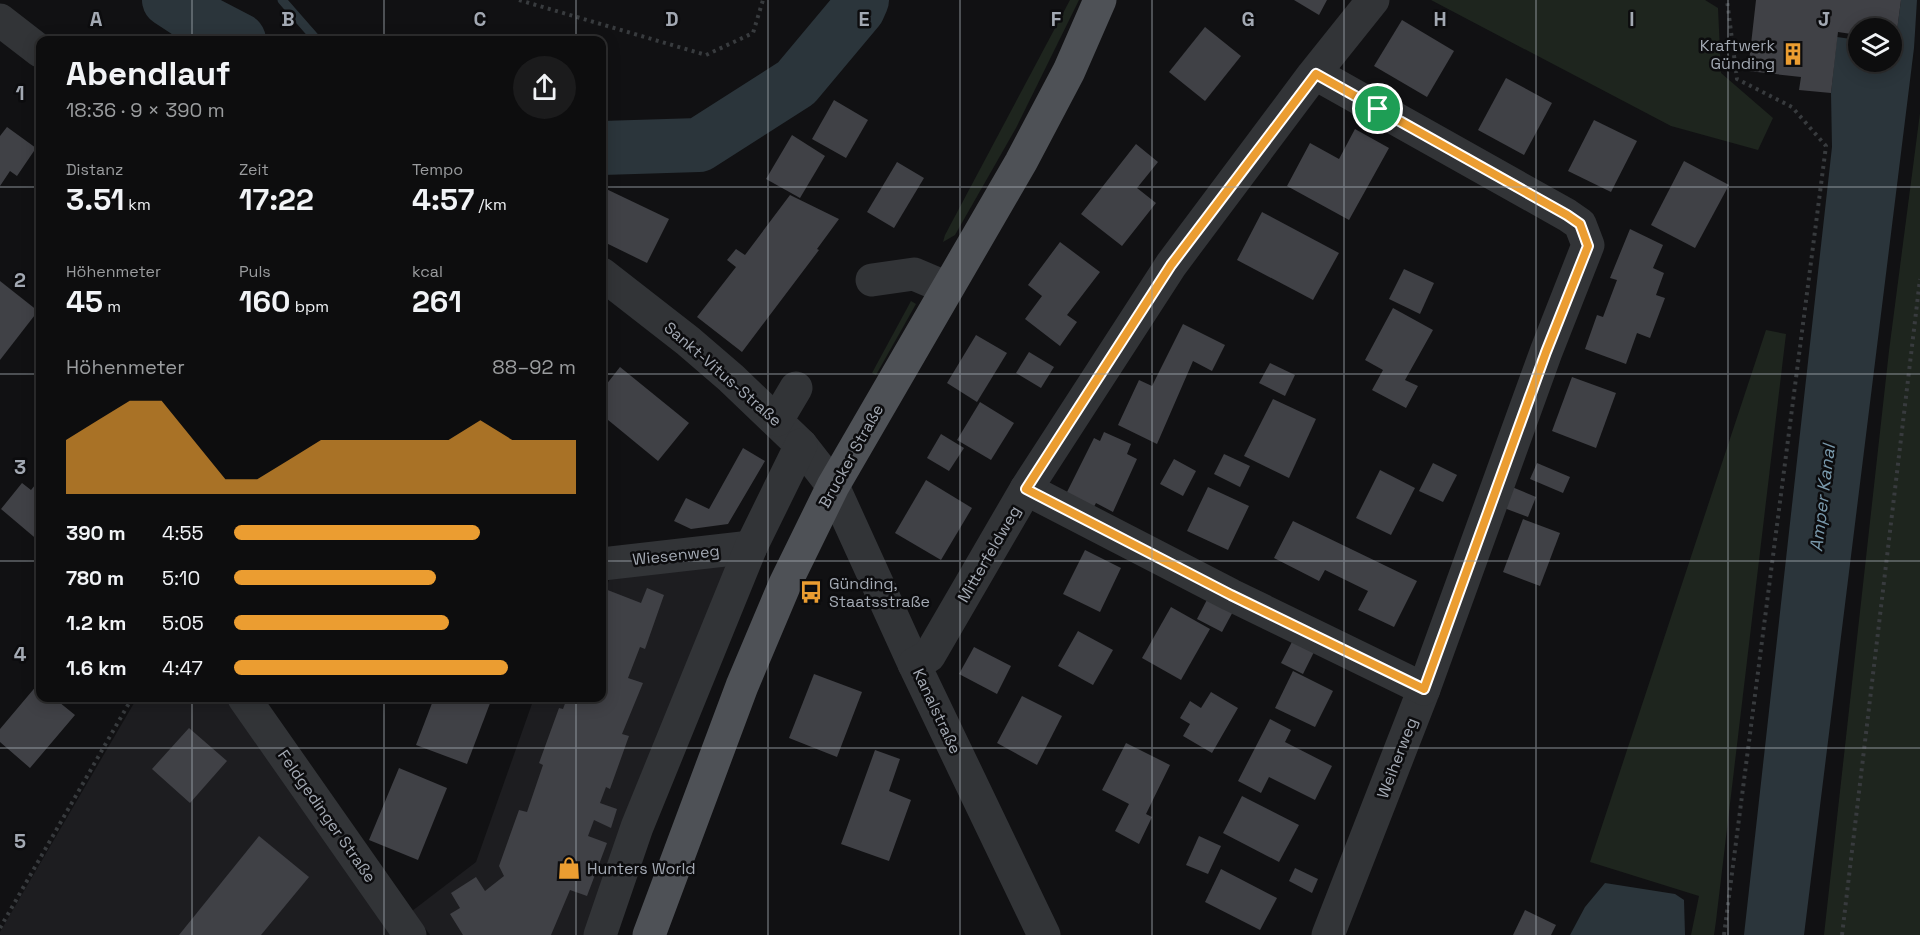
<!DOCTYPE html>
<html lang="de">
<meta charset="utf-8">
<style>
body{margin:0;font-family:"Space Grotesk",sans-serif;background:#1b1b1c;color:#f1f3f6;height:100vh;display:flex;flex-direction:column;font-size:22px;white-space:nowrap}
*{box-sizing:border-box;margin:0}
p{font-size:20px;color:#9a9c9e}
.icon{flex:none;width:33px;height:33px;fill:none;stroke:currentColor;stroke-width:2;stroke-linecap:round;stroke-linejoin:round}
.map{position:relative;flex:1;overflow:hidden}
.panel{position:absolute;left:36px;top:36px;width:570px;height:666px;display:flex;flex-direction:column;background:#0d0d0e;border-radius:12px;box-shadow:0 3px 15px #0003,0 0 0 2px #2d2d2e}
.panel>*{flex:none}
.tools{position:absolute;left:1848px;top:18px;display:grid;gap:12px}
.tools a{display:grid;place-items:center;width:54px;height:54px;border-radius:50%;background:#0d0d0e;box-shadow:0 3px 15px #0003,0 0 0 2px #2d2d2e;font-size:30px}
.pin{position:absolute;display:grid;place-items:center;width:51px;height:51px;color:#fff;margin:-26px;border:3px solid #fff;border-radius:50%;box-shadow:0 2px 6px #0007}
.round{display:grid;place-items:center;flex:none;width:63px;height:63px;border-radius:32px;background:#1b1b1c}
.summary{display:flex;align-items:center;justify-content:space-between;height:102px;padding:0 30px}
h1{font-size:33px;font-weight:700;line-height:45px}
.stats{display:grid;grid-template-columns:repeat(3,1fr);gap:9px;height:102px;padding:6px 30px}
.stats div{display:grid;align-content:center}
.stats b{font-size:30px;font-weight:700}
.stats small{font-size:16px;font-weight:400}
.stats p{font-size:16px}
.chart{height:168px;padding:12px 30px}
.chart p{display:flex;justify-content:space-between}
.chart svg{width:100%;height:108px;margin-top:6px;fill:#eb9d31;opacity:.7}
ul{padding:0 30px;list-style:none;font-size:20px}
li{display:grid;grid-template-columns:96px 72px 1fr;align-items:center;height:45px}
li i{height:15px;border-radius:8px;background:#eb9d31}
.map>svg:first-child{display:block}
.built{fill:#1d1d20}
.green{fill:#1e251e}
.water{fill:#2b353b}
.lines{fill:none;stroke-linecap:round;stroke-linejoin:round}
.stream{stroke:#2b353b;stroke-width:9}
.river{stroke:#2b353b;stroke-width:54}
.building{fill:#404146}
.path{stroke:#383b3e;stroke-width:4;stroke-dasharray:3 4.5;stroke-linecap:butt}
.minor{stroke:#323437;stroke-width:33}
.major{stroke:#4e5156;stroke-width:33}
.route-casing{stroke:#fff;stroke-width:12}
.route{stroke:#eb9d31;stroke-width:8}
.grid{fill:none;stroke:#a3a9b3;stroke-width:1.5;stroke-opacity:0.55}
.labels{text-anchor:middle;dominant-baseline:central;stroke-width:5;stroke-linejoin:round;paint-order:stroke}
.poi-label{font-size:16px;fill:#a3a9b3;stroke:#0c0c0e;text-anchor:start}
.street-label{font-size:16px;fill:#a3a9b3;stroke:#0c0c0e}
.water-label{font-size:18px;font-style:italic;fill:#7a9aad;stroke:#0c0c0e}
.grid-label{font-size:20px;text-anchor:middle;font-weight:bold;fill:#a3a9b3;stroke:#0c0c0e;stroke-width:5;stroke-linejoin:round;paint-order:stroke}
</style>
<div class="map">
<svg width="1920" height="935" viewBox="0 0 1920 935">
<rect width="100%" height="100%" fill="#111113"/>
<g class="built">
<path d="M736 559 589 935H430L412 911 476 862 534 698H602V597L612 573Z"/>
<path d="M137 698H240L394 935H0V932Z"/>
</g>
<g class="green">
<path d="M1070 0H1079L1016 128 955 235 943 242 945 235Z"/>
<path d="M1431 0H1705L1718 8 1721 73 1773 118 1758 150 1671 126Z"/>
<path d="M1920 113V935H1824L1889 351Z"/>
<path d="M911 301 916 304 876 375 872 373Z"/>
<path d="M1766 330 1786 334 1716 921 1714 935H1691L1699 896 1590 862Z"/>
</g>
<g class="water">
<path d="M1901 0H1917L1914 48 1804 935H1744L1832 147 1831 93 1837 37 1858 40V62H1892V45H1895Z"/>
<path d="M1605 883 1675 894 1684 900 1685 935H1570L1585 907Z"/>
</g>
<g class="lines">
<path class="stream" d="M282 0 317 40"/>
<g class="river">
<path d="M169 0 195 17 239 40"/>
<path d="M602 148 699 145 796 83 858 9 862 0"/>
</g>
</g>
<g class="building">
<path d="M1294 0H1327L1319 15Z"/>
<path d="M1756 0H1901L1896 38 1892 37V28H1858V35L1838 32 1831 93 1799 90 1801 77 1748 71Z"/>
<path d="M1402 20 1454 51 1427 97 1374 66Z"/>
<path d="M1205 27 1241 56 1205 101 1169 72Z"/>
<path d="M1506 78 1552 103 1524 155 1478 130Z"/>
<path d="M834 100 868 120 846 158 812 139Z"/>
<path d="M1594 120 1637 141 1611 192 1568 171Z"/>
<path d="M7 127 36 148 17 176 10 171 0 186V136Z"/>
<path d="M1355 129 1389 148 1349 220 1287 186 1310 143 1339 159Z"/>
<path d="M792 135 825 156 800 198 766 179Z"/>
<path d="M1136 144 1158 162 1137 188 1156 203 1122 246 1081 214Z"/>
<path d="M1684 161 1729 185 1695 248 1651 225Z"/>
<path d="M897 162 924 178 894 228 867 212Z"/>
<path d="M602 187 669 219 647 263 602 241Z"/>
<path d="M790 195 839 219 817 249 819 250 742 352 697 317 736 267 727 260 736 249 745 255Z"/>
<path d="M1262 212 1339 253 1313 300 1237 260Z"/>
<path d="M1630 229 1663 245 1653 268 1664 273 1656 295 1665 298 1650 338 1637 333 1626 364 1585 349 1597 315 1603 317 1617 280 1610 278Z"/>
<path d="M1060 242 1100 272 1067 315 1077 322 1060 346 1025 319 1042 296 1028 285Z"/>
<path d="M1404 269 1434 283 1420 314 1389 299Z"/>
<path d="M0 281 38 311 0 360Z"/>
<path d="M1393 308 1433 330 1405 380 1418 386 1406 408 1372 390 1383 370 1365 360Z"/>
<path d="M1183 324 1225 345 1212 371 1193 361 1157 444 1118 425 1139 380 1152 386Z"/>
<path d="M976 335 1007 353 977 402 947 383Z"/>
<path d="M1029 352 1054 367 1041 388 1016 373Z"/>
<path d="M1270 363 1295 375 1285 396 1259 383Z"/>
<path d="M620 367 689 423 658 461 602 415V390Z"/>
<path d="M1572 377 1616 393 1596 448 1552 431Z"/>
<path d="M1273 399 1316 419 1289 478 1244 456Z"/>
<path d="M980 402 1014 423 991 460 957 440Z"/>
<path d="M1104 432 1131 444 1127 454 1137 459 1113 512 1096 503 1090 514 1067 492 1094 438 1100 441Z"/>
<path d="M941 434 964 448 949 471 927 458Z"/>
<path d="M743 448 765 461 728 524 691 529 674 521 686 498 709 509Z"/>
<path d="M1224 454 1250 466 1240 487 1214 474Z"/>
<path d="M1174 459 1196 471 1183 496 1160 484Z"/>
<path d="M1433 463 1457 475 1443 502 1419 491Z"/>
<path d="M1537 463 1570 477 1563 493 1530 479Z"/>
<path d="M1380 470 1415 488 1391 535 1356 518Z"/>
<path d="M40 479V542L1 509 22 483 31 490Z"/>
<path d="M926 480 972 508 941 560 895 533Z"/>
<path d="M1208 487 1249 506 1228 550 1187 531Z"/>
<path d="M1512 487 1536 497 1528 517 1504 508Z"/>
<path d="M1523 519 1560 533 1540 586 1503 572Z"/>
<path d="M1293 521 1417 581 1394 627 1358 610 1368 591 1325 570 1319 581 1274 558Z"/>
<path d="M1085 550 1121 568 1100 612 1063 594Z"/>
<path d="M647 588 664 595 645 649 640 647 628 678 643 683 622 734 629 736 610 789 606 787 600 803 617 809 611 828 594 820 588 836 607 843 587 896 570 890 551 935H463L450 914 460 908 451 893 476 877 485 891 504 876 499 866 519 810 527 812 543 765 539 763 559 708 563 709 567 698H602V600L605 589 641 603Z"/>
<path d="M1211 592 1236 606 1222 632 1197 619Z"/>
<path d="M1171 607 1210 629 1181 680 1142 658Z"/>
<path d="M1078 631 1113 650 1093 685 1058 666Z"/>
<path d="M1294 638 1316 648 1303 674 1281 663Z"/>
<path d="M974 647 1011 666 997 694 959 674Z"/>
<path d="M1293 671 1333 691 1315 727 1275 708Z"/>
<path d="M814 674 862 692 837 757 789 738Z"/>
<path d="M38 684 40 686V698H54L75 715 30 768 0 742V729Z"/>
<path d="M1211 692 1238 708 1212 753 1183 736 1190 724 1180 718 1190 701 1201 708Z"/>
<path d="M1022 696 1062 716 1037 765 997 743Z"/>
<path d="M434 698H492L467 764 416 745Z"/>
<path d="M1270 719 1291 730 1285 742 1332 766 1315 800 1269 777 1261 793 1238 781Z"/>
<path d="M189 728 227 761 190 803 152 769Z"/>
<path d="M1126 743 1170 765 1146 814 1152 817 1139 844 1115 831 1129 804 1102 790Z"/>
<path d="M875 750 900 759 889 791 911 800 889 861 841 844Z"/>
<path d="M399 768 447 788 418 860 369 840Z"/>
<path d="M1242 796 1299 825 1279 862 1223 833Z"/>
<path d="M259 836 309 877 261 935H179Z"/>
<path d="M1199 836 1221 846 1208 874 1186 865Z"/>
<path d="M1295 868 1318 879 1312 893 1289 881Z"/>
<path d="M1221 869 1277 898 1260 930 1205 902Z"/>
<path d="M1525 910 1556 925 1551 935H1513Z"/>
</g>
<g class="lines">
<g class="path">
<path d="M519 0 706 55 753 33 763 0"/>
<path d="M0 928 132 698"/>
<path d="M1724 935 1826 146 1792 107 1737 79 1727 0"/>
<path d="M1842 935 1920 279"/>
</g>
<g class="minor">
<path d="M0 20 40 51"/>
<path d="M1316 74 1567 215 1580 224 1588 245 1546 352 1424 689 1328 935"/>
<path d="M602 274 688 341 731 378 801 445 833 486 914 664 1044 935"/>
<path d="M872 280 914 274 947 288"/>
<path d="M777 420 796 388"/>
<path d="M1026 489 1231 595 1424 689"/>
<path d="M602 564 751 547"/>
<path d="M914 664 929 656 1026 489 1171 265 1313 75 1373 0"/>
<path d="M244 698 410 935"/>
<path d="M600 935 637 827 751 547 801 445"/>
</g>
<path class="major" d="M649 935 742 686 785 584 833 486 1021 162 1069 71 1100 0"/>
</g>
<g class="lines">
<g class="route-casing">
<path id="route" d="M1316 74 1567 215 1580 224 1588 246 1546 352 1424 689 1231 595 1026 489 1171 265Z"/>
</g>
<use href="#route" class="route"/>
</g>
<path class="grid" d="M192 0V40M384 0V40M576 0V40M768 0V935M960 0V935M1152 0V935M1344 0V935M1536 0V935M1728 0V935M0 187H40M602 187H1920M0 374H40M602 374H1920M0 561H40M602 561H1920M192 698V935M384 698V935M576 698V935M0 748H1920"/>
<defs>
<g id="building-bare" transform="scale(1.8)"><path d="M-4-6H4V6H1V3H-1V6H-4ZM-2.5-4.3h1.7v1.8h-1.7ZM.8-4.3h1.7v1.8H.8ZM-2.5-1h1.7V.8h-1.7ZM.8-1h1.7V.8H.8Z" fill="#eb9d31" stroke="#0c0c0e" stroke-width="2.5" paint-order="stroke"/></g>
<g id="bus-bare" transform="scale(1.8)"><path d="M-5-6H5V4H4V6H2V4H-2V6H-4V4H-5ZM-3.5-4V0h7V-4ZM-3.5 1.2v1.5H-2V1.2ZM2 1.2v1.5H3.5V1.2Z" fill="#eb9d31" stroke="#0c0c0e" stroke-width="2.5" paint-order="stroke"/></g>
<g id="shop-bare" transform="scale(1.8)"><path d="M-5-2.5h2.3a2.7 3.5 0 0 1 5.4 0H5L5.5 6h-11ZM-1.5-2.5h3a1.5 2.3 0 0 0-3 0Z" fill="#eb9d31" stroke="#0c0c0e" stroke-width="2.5" paint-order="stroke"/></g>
</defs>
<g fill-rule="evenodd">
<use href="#building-bare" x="1793" y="54"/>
<use href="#bus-bare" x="811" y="592"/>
<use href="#shop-bare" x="569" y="868"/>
</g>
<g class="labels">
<g class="poi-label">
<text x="1775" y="45" text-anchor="end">Kraftwerk<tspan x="1775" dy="18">Günding</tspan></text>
<text x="829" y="583">Günding,<tspan x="829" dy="18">Staatsstraße</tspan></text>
<text x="587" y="868">Hunters World</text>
</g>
<g class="street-label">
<text transform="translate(723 374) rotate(41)">Sankt-Vitus-Straße</text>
<text transform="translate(851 456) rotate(-61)">Brucker Straße</text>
<text transform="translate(989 554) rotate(-60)">Mitterfeldweg</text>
<text transform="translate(676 555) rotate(-6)">Wiesenweg</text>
<text transform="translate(937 711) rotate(65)">Kanalstraße</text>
<text transform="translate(1397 758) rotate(-69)">Weiherweg</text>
<text transform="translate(327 816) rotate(55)">Feldgedinger Straße</text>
</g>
<g class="water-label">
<text transform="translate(1822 498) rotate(-83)">Amper Kanal</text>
</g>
</g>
<g class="grid-label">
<text x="96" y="26">A</text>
<text x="288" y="26">B</text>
<text x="480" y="26">C</text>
<text x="672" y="26">D</text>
<text x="864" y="26">E</text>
<text x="1056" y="26">F</text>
<text x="1248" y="26">G</text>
<text x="1440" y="26">H</text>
<text x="1632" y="26">I</text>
<text x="1824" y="26">J</text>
<text x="20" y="100">1</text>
<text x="20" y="287">2</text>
<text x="20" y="474">3</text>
<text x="20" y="661">4</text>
<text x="20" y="848">5</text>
</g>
</svg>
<div class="tools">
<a><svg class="icon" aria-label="layers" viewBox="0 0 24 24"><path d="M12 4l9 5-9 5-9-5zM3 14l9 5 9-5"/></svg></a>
</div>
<div class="pin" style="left:1378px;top:109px;background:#1e9e55"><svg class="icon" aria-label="arrive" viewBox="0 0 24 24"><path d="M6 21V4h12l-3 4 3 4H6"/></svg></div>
<section class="panel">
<div class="summary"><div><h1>Abendlauf</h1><p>18:36 · 9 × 390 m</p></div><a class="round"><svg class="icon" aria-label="share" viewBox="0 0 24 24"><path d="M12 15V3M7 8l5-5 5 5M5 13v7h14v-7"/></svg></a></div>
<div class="stats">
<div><p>Distanz</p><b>3.51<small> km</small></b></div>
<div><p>Zeit</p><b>17:22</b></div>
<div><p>Tempo</p><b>4:57<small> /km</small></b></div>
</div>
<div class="stats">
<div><p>Höhenmeter</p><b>45<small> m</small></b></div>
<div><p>Puls</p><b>160<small> bpm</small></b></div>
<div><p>kcal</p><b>261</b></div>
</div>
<div class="chart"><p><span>Höhenmeter</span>88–92 m</p>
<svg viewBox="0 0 160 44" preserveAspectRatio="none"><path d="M0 44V22L10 14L20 6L30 6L40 22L50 38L60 38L70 30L80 22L90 22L100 22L110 22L120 22L130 14L140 22L150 22L160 22V44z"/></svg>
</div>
<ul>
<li><b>390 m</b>4:55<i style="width:72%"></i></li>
<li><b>780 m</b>5:10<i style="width:59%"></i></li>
<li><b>1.2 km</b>5:05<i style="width:63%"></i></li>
<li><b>1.6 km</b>4:47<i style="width:80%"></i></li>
</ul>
</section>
</div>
